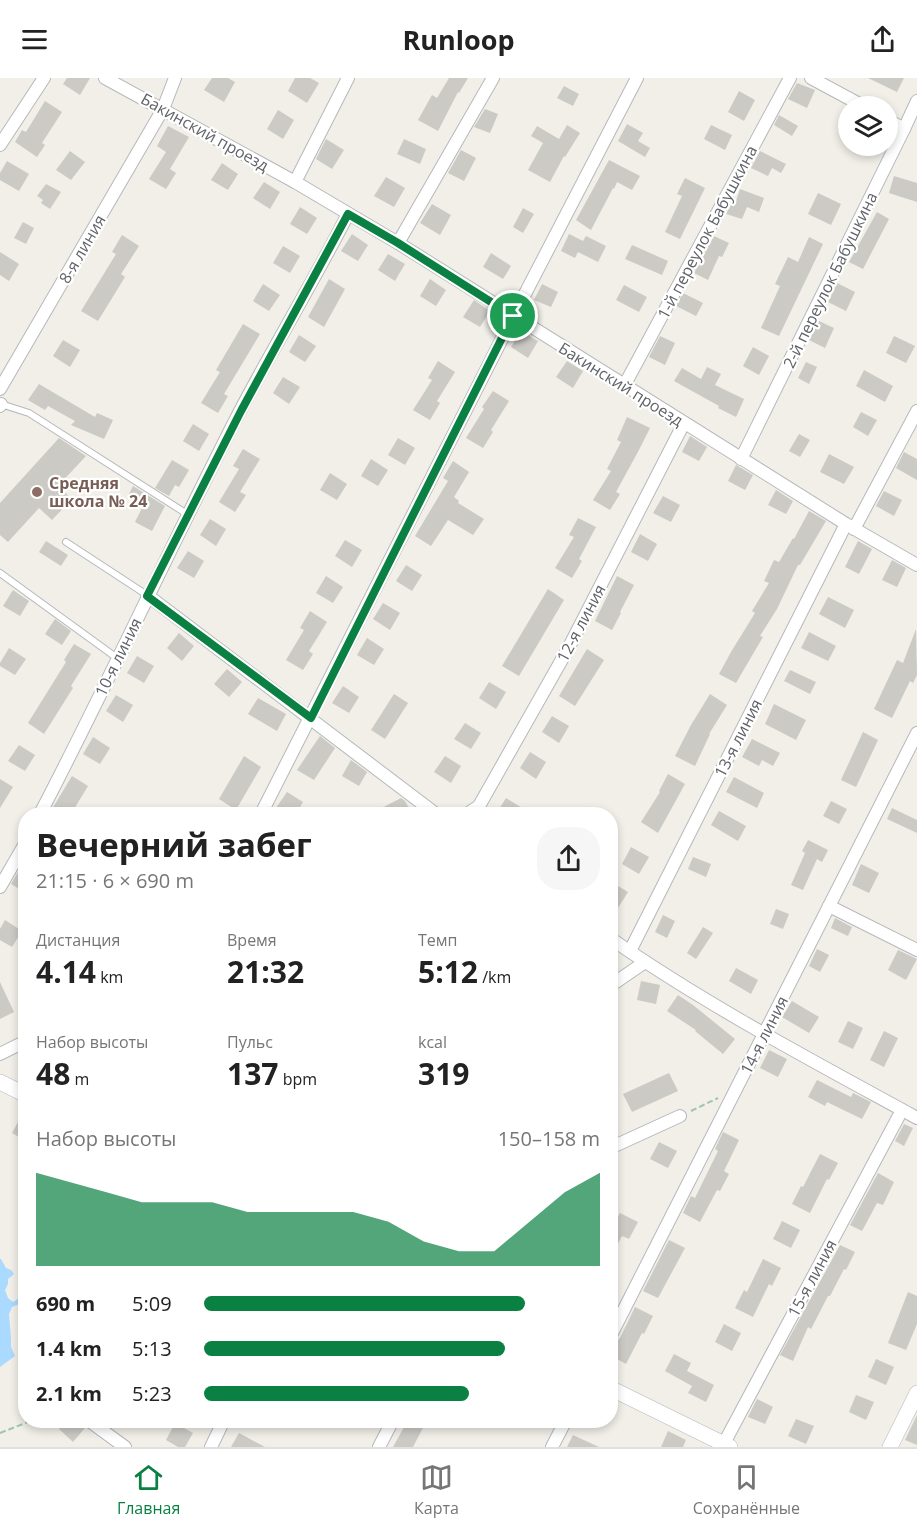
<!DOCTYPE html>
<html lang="ru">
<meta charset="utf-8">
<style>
body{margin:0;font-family:"Open Sans",sans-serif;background:#f6f6f6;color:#222;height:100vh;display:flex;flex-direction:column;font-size:22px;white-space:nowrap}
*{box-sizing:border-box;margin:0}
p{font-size:20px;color:#767676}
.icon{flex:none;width:33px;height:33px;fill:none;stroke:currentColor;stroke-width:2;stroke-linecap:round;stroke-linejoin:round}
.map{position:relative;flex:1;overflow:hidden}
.sheet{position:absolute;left:18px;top:729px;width:600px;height:621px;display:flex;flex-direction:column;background:#fff;border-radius:24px;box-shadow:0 3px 9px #0003}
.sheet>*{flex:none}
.fabs{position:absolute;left:838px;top:18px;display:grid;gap:12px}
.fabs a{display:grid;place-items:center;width:60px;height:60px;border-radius:50%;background:#fff;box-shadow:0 3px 9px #0003;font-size:30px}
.pin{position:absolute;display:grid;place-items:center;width:51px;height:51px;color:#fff;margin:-26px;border:3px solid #fff;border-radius:50%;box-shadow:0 2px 6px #0007}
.round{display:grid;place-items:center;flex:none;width:63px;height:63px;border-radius:24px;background:#f6f6f6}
.summary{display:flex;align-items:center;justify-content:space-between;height:102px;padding:0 18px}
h1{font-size:33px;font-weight:700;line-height:45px}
.stats{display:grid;grid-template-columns:repeat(3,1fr);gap:9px;height:102px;padding:6px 18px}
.stats div{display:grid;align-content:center}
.stats b{font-size:30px;font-weight:700}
.stats small{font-size:16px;font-weight:400}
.stats p{font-size:16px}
.chart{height:168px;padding:12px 18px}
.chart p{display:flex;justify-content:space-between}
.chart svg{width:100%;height:108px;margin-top:6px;fill:#0b8043;opacity:.7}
ul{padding:0 18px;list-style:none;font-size:20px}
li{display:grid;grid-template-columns:96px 72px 1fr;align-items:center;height:45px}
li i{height:15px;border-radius:8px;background:#0b8043}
header{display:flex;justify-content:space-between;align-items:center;height:78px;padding:0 18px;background:#fff;font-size:27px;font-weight:700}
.dock{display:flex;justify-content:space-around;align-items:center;height:84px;border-top:2px solid #e0e0e0;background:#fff;font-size:16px;color:#767676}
.dock a{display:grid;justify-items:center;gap:3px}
.dock .selected{color:#0b8043}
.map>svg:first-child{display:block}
.water{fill:#aadaff}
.building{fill:#cccac5}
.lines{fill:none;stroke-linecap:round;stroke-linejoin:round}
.service-casing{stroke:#b5b8bc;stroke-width:8}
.minor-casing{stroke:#b5b8bc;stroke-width:14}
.tertiary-casing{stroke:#b5b8bc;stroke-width:16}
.path{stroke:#9cc7a9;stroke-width:2;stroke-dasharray:6 3;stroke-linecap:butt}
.service{stroke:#fff;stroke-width:6}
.minor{stroke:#fff;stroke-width:12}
.tertiary{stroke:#fff;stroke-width:15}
.route-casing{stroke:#fff;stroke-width:12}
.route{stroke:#0b8043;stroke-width:8}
.education-dot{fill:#8d6e63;stroke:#fff;stroke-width:2}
.labels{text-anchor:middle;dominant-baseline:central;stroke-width:4.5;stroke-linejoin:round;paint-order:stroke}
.street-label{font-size:16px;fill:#5f6368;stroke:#fff}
.education-label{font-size:16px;font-weight:bold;fill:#785e54;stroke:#fff;text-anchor:start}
</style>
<header><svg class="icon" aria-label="menu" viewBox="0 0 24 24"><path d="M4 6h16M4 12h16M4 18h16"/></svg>Runloop<svg class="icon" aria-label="share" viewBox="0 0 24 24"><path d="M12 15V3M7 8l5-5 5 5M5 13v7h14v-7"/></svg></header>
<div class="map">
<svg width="917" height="1369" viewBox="0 0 917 1369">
<rect width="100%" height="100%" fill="#f1efe8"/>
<path class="water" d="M0 1181H1L6 1190 11 1192 14 1196 8 1201V1206L5 1212 8 1220 13 1224 21 1219 25 1220 26 1223 12 1229 9 1236 11 1260V1269L15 1278 0 1289Z"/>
<g class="building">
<path d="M67 0H90L80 17 63 6Z"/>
<path d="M212 0H228L235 4 224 24 204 12Z"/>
<path d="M295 0H310L319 5 307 25 288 13Z"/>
<path d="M449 0H468L459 15 458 14 438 53 418 42 432 17 437 20Z"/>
<path d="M868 0H904L897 14Z"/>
<path d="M797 5 815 12 807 30 788 21Z"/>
<path d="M564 8 579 16 573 28 557 20Z"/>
<path d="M739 13 755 22 744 43 728 34Z"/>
<path d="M45 23 62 34 42 65 45 67 37 79 15 64 22 52 26 54Z"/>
<path d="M485 31 498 36 490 55 474 49Z"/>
<path d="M278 32 294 42 283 61 267 51Z"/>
<path d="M779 37 798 48 792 58 774 47Z"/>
<path d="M627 46 643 55 638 63 650 70 645 79 618 63Z"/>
<path d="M567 47 580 55 565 79 564 78 550 104 528 92 543 65 531 58 537 48 559 61Z"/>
<path d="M711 47 732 57 725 72 704 61Z"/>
<path d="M168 48 189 59 170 91 176 95 166 111 149 101 166 74 157 68Z"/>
<path d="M326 61 344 72 332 91 316 81Z"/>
<path d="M404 61 426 71 420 86 397 76Z"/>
<path d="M461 72 476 80 464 103 448 95Z"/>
<path d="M70 73 85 84 71 102 56 92Z"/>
<path d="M760 73 786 86 781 95 772 90 768 98 751 90Z"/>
<path d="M609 82 640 98 632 112 617 104 614 111 613 110 591 152 576 142Z"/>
<path d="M7 83 29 96 19 113 0 102V95Z"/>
<path d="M222 85 238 96 228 112 211 102Z"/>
<path d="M894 98 917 105V124L889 115Z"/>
<path d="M386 99 405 110 394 129 374 118Z"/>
<path d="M685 100 705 110 680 161 665 154 682 118 677 116Z"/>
<path d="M264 104 280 114 270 131 253 120Z"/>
<path d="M46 106 61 114 50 131 41 125 43 122 37 118Z"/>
<path d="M740 111 764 120 759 134 747 129 742 141 726 136 733 122 736 123Z"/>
<path d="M818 115 841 126 831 147 808 136Z"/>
<path d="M432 126 451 137 440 157 420 145Z"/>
<path d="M300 129 317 140 307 156 290 146Z"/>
<path d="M523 130 534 136 523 155 513 149Z"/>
<path d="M877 134 889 141 863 191 849 184Z"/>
<path d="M23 144 34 150 26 166 14 160Z"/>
<path d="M352 156 368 167 358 183 341 173Z"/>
<path d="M569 156 583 163 586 158 606 168 598 184 578 174 575 180 561 173Z"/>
<path d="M122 157 139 168 121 196 125 199 98 243 81 233 116 176 112 174Z"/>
<path d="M714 158 729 165 722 179 719 178 708 202 694 195Z"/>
<path d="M809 159 823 166 779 258 761 250 780 208 775 206 788 179 798 184Z"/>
<path d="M632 167 668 183 662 197 625 181Z"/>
<path d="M283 168 300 178 290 195 273 185Z"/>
<path d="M0 174 19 186 9 203 0 197Z"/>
<path d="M491 175 511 188 503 201 483 189Z"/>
<path d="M388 176 405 186 395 203 378 192Z"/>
<path d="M329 201 345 211 324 249 308 239Z"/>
<path d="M430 201 446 212 436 228 420 218Z"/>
<path d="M837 205 855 214 846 233 828 224Z"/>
<path d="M263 206 280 217 269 233 253 223Z"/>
<path d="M542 206 558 214 551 229 534 222Z"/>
<path d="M624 207 647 219 639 234 616 222Z"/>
<path d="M683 215 703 225 696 238 676 228Z"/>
<path d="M474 222 490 233 480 249 463 239Z"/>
<path d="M819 243 834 250 825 270 809 262Z"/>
<path d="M243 246 260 256 224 316 228 318 218 335 201 325 220 294 216 292Z"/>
<path d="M521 253 538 263 528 280 511 269Z"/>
<path d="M299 257 316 268 305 284 289 274Z"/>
<path d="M660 258 675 265 665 287 649 279Z"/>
<path d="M894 258 915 268 906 285 886 275Z"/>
<path d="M63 262 80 272 70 289 53 278Z"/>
<path d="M753 269 769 278 759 297 743 288Z"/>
<path d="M438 283 455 294 437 323 440 325 430 342 413 332 432 302 428 300Z"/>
<path d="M567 283 583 293 573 310 556 299Z"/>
<path d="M806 284 817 289 809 306 798 300Z"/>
<path d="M707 289 721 296 715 307 744 321 736 339 718 330 719 328 674 303 682 290 701 301Z"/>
<path d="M864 292 893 308 885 324 856 308Z"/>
<path d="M283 299 300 309 289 326 273 315Z"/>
<path d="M39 306 95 339 97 335 113 342 104 361 71 347 75 343 48 328 45 332 28 322Z"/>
<path d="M493 313 509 323 491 352 493 354 483 370 466 360 484 331 482 329Z"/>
<path d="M861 334 877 342 868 358 853 349Z"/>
<path d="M627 339 650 350 639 372 616 414 620 416 610 432 593 422 611 393 607 391 621 364 617 362Z"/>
<path d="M193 346 209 356 199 373 183 363Z"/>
<path d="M799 356 810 362 800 379 789 373Z"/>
<path d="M690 358 707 369 699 383 682 374Z"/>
<path d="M59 360 86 378 58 408 72 421 52 442 39 430 8 464 0 457V425Z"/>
<path d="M398 360 415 370 405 387 388 377Z"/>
<path d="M243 371 260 381 240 414 246 417 235 434 219 424 239 391 233 388Z"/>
<path d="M904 374 917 381V402L896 390Z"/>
<path d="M829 376 854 389 844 406 820 394Z"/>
<path d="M371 381 388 392 378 408 361 398Z"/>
<path d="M172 382 189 392 179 409 175 407 169 418 155 410Z"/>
<path d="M453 383 469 394 454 419 459 423 458 425 484 441 473 457 448 442 431 468 415 458 448 403 443 400Z"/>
<path d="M736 387 753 397 745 412 728 403Z"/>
<path d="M330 395 347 406 337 422 320 412Z"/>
<path d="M133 408 165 428 152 453 135 444 145 424 129 416Z"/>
<path d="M776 412 793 423 786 436 768 427Z"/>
<path d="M884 413 902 422 894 438 876 428Z"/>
<path d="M663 418 680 427 671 444 653 435Z"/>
<path d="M809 433 826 443 800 487H798L777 531 760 558 763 559 736 605 719 596 731 574 755 535 752 533 769 505 764 503 774 482 779 484 793 460 794 461Z"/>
<path d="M578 440 596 449 579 481 582 483 572 500 555 490 574 459 569 457Z"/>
<path d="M210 441 226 451 216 468 200 457Z"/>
<path d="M640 456 657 466 648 483 631 474Z"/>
<path d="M345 462 362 472 352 489 335 478Z"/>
<path d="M46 463 68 477 61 488 39 474Z"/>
<path d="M858 463 872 471 859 496 845 489Z"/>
<path d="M188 473 204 483 194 500 177 490Z"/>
<path d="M892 482 906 490 897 509 882 502Z"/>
<path d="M406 487 422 497 412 513 396 503Z"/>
<path d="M326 498 343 509 333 525 316 515Z"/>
<path d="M617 498 634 507 620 534 621 535 612 552 595 543Z"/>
<path d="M548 511 564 522 519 598 502 588Z"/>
<path d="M13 512 29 523 20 538 3 528Z"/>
<path d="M828 519 854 532 845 550 819 536Z"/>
<path d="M383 525 400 535 390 552 373 541Z"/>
<path d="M310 533 327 544 309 573 313 576 303 592 286 582 304 552 300 550Z"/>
<path d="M55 541 71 553 62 567 45 556Z"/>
<path d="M916 551 917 597 913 605 910 603 892 640 874 631 897 582 903 585Z"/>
<path d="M809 554 836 568 828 583 801 570Z"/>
<path d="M179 555 194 568 182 583 167 570Z"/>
<path d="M367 560 384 571 374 587 357 577Z"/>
<path d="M74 566 91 576 71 608 73 610 44 656 28 645 66 584 64 582Z"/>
<path d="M9 570 26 581 15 597 0 588V585Z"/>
<path d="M587 571 604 582 575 628 559 618Z"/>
<path d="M137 578 154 588 144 605 127 595Z"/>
<path d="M227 591 242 604 229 619 214 606Z"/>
<path d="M790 592 816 604 810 616 784 603Z"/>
<path d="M489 604 506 614 496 631 479 620Z"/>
<path d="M343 608 359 619 349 635 332 625Z"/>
<path d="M394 616 408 625 385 661 371 652Z"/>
<path d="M710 616 727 627 709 656H710L695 688 675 678 691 647Z"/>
<path d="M116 617 133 627 123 644 106 633Z"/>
<path d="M258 620 286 636 277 653 248 636Z"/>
<path d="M774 626 806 642 796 662 765 646Z"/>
<path d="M552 638 569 648 559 665 542 654Z"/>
<path d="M465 645 481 655 471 671 454 661Z"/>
<path d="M863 654 878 662 856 709 841 702Z"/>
<path d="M320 658 335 670 314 702 297 692Z"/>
<path d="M93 659 110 670 100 686 83 676Z"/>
<path d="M752 661 780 675 773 688 762 682 759 688 742 679Z"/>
<path d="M19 667 35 677 25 693 8 683Z"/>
<path d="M530 674 546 684 536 701 520 690Z"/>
<path d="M244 678 261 689 236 732 219 721Z"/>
<path d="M445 678 461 688 451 705 434 694Z"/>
<path d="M351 682 367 694 359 708 342 698Z"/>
<path d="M668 696 685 706 658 755 641 744 660 714 659 713Z"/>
<path d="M72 698 88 708 71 736H49Z"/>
<path d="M734 699 764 715 757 730 726 714Z"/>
<path d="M0 701 13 709 0 730Z"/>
<path d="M287 714 303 724 296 736H287L276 730Z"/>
<path d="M401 720 405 723 411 734 406 736H370Z"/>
<path d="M506 720 532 736H496Z"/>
<path d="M831 723 847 731 839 746 823 738Z"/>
<path d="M892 730 917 742V755L887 741Z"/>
<path d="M719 733 746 748 738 763 711 747Z"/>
<path d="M808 762 828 772 822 784 817 781 803 812 791 807 805 775 802 773Z"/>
<path d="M631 769 649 779 639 796 622 786Z"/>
<path d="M693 779 711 786 706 799 688 791Z"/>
<path d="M26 781V815L11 806Z"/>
<path d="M861 786 879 795 869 815 852 807Z"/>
<path d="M610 803 628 814 618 830 610 826Z"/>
<path d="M776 831 789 836 783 851 770 846Z"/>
<path d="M663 837 675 843 667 860 655 854Z"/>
<path d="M835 840 852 849 848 858 831 850Z"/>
<path d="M5 842 22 853 12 869 0 862V851Z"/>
<path d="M703 849 713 855 696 881 687 875Z"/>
<path d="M817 871 829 877 820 894 809 888Z"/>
<path d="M898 872 917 881 906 902 888 892Z"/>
<path d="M736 890 758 902 751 916 729 903Z"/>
<path d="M641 903 660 907 656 926 637 922Z"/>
<path d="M0 904 14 934 0 941Z"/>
<path d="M678 917 693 927 735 961 723 976 695 953 696 952 667 933Z"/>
<path d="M792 923 819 939 809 955 782 939Z"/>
<path d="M848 943 863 950 853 971 838 964Z"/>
<path d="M884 953 898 960 884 989 870 982Z"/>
<path d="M769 972 787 981 778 999 760 990Z"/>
<path d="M669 995 678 1013 632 1034 623 1016Z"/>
<path d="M817 1002 851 1019 853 1015 871 1024 862 1041 827 1024 825 1028 808 1019Z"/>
<path d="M26 1029V1063L12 1055Z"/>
<path d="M904 1046 913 1050 904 1068 895 1063Z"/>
<path d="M723 1054 739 1062 724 1093 729 1096 720 1113 717 1112 700 1144 683 1135 691 1118 695 1120 718 1073 715 1071Z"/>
<path d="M659 1064 677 1073 668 1090 650 1081Z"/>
<path d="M820 1076 838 1085 829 1102 827 1101 810 1135 792 1126 801 1108 803 1109Z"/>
<path d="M878 1095 894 1104 883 1127 877 1125 862 1153 850 1147Z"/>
<path d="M620 1135 638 1144 629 1161 622 1158 610 1181V1154Z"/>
<path d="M782 1143 800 1152 791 1170 773 1161Z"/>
<path d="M669 1162 685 1170 658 1220 643 1213Z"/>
<path d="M840 1167 855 1174 846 1192 844 1191 830 1218H828L811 1251 808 1249 793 1283 780 1277Z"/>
<path d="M763 1181 781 1190 772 1208 769 1206 753 1239 735 1230 744 1212 747 1214Z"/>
<path d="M908 1214 917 1218V1246L906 1272 888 1265Z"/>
<path d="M635 1229 653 1238 644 1256 642 1255 626 1286 610 1277V1273L614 1266 620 1260Z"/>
<path d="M724 1246 741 1255 732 1273 715 1264Z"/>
<path d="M674 1276 691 1285 687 1293 714 1307 706 1324 688 1315 692 1308 665 1293Z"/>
<path d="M876 1281 894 1289 886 1307 868 1299Z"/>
<path d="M856 1317 874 1324 866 1342 849 1334Z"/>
<path d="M757 1321 773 1329 765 1346 748 1339Z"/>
<path d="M917 1337V1367L905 1362Z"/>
<path d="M796 1341 814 1348 806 1366 788 1358Z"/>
<path d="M66 1342H80L81 1346 85 1350 73 1364 59 1351Z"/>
<path d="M408 1342H427L413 1369H393Z"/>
<path d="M175 1345 193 1355 185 1369H178L166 1362Z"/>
<path d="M668 1353 686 1362 683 1369H661Z"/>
<path d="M239 1355 265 1369H231Z"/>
<path d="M573 1357 599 1369H567Z"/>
</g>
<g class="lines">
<g class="service-casing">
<g id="service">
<path d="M1 326 29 335 187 436"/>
<path d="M66 464 147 517"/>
<path d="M0 495 117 580"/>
</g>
</g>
<g class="minor-casing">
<g id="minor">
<path d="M105 0 295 104 398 165 846 446 917 487"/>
<path d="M811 0 863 28"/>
<path d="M888 42 904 51"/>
<path d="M0 67 44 0"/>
<path d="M295 104 348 0"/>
<path d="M398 165 493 0"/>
<path d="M624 308 790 0"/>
<path d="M0 311 163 31 175 0"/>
<path d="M0 326H1L0 328"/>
<path d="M741 381 904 51 917 23"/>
<path d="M854 451 917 333"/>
<path d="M147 517 436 736"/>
<path d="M40 736C109 604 171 467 239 335 274 268 314 203 348 136"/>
<path d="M261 736 513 239 637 0"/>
<path d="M467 736 479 728 569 569 684 345"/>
<path d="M0 809 26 764"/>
<path d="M829 828 917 872"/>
<path d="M610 860C708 928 813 983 917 1040"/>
<path d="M630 873 846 446"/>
<path d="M610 908 645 884"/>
<path d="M0 976 26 963"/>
<path d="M610 1070 680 1038"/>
<path d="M610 1259 917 655"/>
<path d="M88 1342 125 1369"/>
<path d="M211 1369 224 1342"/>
<path d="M379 1369 393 1342"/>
<path d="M552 1369 566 1342"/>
<path d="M722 1369 902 1032"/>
</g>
</g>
<g class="tertiary-casing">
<g id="tertiary">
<path d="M0 1004 26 1017"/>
<path d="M610 1310 730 1369"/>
<path d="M890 1369 917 1315"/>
</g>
</g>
<g class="path">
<path d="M691 1033 718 1020"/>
<path d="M0 1355 33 1342"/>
</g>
<use href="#service" class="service"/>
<use href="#minor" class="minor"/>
<use href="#tertiary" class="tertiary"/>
</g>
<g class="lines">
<g class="route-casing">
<path id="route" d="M348 136 398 165 513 238 311 640 147 518 241 333Z"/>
</g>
<use href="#route" class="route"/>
</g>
<circle class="education-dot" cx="37" cy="414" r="6"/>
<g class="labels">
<g class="street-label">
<text transform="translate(205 54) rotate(29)">Бакинский проезд</text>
<text transform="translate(707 154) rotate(-62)">1-й переулок Бабушкина</text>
<text transform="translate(82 171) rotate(-60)">8-я линия</text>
<text transform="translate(830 202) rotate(-64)">2-й переулок Бабушкина</text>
<text transform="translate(621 306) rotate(32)">Бакинский проезд</text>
<text transform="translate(581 545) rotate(-62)">12-я линия</text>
<text transform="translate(118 579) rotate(-64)">10-я линия</text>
<text transform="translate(738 660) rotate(-63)">13-я линия</text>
<text transform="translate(764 957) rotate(-63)">14-я линия</text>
<text transform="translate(812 1200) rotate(-62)">15-я линия</text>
</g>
<g class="education-label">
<text x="49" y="405">Средняя<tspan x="49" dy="18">школа № 24</tspan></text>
</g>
</g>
</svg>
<div class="fabs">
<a><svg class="icon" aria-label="layers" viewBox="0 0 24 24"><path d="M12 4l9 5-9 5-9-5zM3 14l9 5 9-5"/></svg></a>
</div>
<div class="pin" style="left:513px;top:238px;background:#1e9e55"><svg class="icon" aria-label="arrive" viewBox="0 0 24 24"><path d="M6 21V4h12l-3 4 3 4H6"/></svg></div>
<section class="sheet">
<div class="summary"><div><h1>Вечерний забег</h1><p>21:15 · 6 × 690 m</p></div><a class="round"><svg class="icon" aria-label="share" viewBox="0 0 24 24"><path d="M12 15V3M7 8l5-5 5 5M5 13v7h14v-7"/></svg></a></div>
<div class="stats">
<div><p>Дистанция</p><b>4.14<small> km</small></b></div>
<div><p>Время</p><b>21:32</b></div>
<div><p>Темп</p><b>5:12<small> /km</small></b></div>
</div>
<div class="stats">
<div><p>Набор высоты</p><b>48<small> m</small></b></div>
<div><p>Пульс</p><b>137<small> bpm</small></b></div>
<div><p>kcal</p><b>319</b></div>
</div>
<div class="chart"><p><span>Набор высоты</span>150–158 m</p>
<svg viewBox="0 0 160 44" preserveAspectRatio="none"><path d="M0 44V6L10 10L20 14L30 18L40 18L50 18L60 22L70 22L80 22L90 22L100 26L110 34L120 38L130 38L140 26L150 14L160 6V44z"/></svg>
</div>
<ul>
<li><b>690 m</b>5:09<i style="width:81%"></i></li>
<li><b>1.4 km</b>5:13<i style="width:76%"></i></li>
<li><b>2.1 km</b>5:23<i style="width:67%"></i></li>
</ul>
</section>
</div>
<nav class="dock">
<a class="selected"><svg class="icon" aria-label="home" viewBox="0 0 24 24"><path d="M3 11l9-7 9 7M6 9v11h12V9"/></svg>Главная</a>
<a><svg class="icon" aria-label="map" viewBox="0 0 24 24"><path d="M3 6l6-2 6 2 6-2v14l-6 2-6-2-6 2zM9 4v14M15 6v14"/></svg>Карта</a>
<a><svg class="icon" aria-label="saved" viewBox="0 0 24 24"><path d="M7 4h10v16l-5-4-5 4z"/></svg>Сохранённые</a>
</nav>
